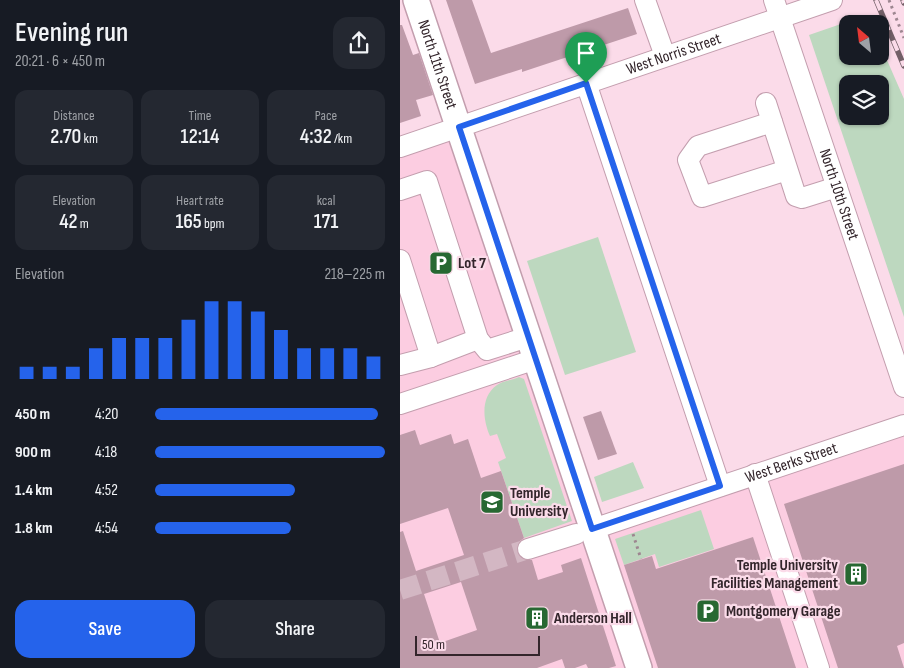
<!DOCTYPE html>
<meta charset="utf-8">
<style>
body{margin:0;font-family:"Sofia Sans Condensed",sans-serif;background:#242831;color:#f1f3f6;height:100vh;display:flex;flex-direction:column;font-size:19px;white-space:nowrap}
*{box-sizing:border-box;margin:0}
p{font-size:16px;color:#9ea1a6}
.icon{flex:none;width:28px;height:28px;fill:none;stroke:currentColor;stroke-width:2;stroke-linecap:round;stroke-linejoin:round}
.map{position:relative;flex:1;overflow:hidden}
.panel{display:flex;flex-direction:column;background:#171b24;width:400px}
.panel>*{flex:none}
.needle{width:32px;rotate:332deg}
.buttons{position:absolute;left:439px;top:15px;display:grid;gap:10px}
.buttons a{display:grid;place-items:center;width:50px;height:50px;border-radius:10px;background:#171b24;box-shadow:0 1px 4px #0004;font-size:25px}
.scale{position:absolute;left:15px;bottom:12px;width:125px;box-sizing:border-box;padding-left:5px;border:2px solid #33252b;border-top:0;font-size:14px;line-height:18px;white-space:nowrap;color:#33252b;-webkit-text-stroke:4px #fbdbe9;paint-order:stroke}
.pin{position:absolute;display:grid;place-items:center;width:42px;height:42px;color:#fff;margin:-51px -21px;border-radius:50% 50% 50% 0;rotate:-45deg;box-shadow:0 0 5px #0007}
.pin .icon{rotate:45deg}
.round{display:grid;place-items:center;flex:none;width:52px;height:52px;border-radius:15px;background:#242831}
.overview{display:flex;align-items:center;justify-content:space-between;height:85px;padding:0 15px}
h1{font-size:28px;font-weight:600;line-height:38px}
.figures{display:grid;grid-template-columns:repeat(3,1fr);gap:8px;height:85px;padding:5px 15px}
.figures div{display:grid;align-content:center;border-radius:12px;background:#242831;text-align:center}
.figures b{font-size:21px;font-weight:600}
.figures small{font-size:14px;font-weight:400}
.figures p{font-size:14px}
.chart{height:140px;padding:10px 15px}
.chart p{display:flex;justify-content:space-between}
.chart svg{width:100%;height:90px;margin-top:5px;stroke:#2563eb;stroke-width:6}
.action{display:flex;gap:10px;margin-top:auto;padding:10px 15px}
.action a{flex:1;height:58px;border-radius:15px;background:#2563eb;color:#fff;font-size:20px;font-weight:600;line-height:58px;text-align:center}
.action a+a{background:#242831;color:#f1f3f6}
ul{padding:0 15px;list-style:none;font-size:16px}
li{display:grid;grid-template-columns:80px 60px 1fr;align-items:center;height:38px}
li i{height:12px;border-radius:6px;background:#2563eb}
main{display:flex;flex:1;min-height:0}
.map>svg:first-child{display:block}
.built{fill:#fccde1}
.green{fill:#bdd8bf;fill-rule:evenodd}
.building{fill:#be9aa9;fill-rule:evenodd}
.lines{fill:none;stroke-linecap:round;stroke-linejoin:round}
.minor-tunnel{stroke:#d3b7c3;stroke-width:20;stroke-dasharray:20 10;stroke-linecap:butt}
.minor-casing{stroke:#c39eae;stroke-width:22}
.major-casing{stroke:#c39eae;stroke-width:28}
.path{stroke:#9d8690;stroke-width:3;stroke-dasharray:2.5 4;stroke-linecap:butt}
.minor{stroke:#fff;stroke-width:20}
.major{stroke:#fff;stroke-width:25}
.rail-casing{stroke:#725f67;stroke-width:5.5}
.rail{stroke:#fbdbe9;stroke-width:4;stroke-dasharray:11;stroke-linecap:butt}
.route-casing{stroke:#fff;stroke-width:10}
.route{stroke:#2563eb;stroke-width:6}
.labels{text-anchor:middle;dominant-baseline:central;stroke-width:4.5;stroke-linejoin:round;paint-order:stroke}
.street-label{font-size:16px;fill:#33252b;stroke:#fbdbe9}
.poi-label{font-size:16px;font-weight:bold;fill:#33252b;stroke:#fbdbe9;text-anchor:start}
</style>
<main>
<section class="panel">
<div class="overview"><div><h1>Evening run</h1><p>20:21 · 6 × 450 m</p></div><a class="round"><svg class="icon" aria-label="share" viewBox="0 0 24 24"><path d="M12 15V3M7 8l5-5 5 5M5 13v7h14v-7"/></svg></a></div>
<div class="figures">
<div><p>Distance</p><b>2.70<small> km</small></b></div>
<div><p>Time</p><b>12:14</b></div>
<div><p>Pace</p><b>4:32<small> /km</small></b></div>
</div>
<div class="figures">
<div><p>Elevation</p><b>42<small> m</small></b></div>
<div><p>Heart rate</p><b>165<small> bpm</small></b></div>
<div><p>kcal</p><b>171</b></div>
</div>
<div class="chart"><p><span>Elevation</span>218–225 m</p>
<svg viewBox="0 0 160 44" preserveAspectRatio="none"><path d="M5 44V38M15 44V38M25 44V38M35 44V29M45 44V24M55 44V24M65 44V24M75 44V15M85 44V6M95 44V6M105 44V11M115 44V20M125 44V29M135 44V29M145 44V29M155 44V33"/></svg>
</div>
<ul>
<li><b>450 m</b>4:20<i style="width:97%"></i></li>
<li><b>900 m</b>4:18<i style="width:100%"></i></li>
<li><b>1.4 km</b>4:52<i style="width:61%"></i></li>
<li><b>1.8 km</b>4:54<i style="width:59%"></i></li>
</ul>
<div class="action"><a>Save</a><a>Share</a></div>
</section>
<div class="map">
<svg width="504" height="668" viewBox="0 0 504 668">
<rect width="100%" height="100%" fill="#fbdbe9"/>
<path class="built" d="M59 127 193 529 504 425V668H0V147Z"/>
<g class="green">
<path d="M467 15 471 24H448V56H480V44L504 99V317L409 35ZM448 84H480V116H448Z"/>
<path d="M198 237 236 352 165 375 127 261Z"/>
<path d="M119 377 124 379 172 521 124 538 98 462 106 458 97 434 90 436C83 420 80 397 97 385 102 381 113 380 119 377Z"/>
<path d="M233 462 244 488 202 502 194 477Z"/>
<path d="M301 510 314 549 259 567 255 554 224 565 215 539Z"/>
</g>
<g class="building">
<path d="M46 0H72L91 53 228 8 237 34 122 72V69L75 84Z"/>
<path d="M0 25H2L13 55 19 53 33 95 16 100 21 116 0 123Z"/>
<path d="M201 411 217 454 198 460 183 417Z"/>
<path d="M15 430 20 445 51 434 54 444 68 439 81 478 101 471 124 538 120 541 117 546V553L120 557 125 560H132L138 580 163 572 161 565 181 558 216 666 209 668H188L186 664 175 668H165L162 659 137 668H0V532L3 531 16 571 64 555 48 508 0 524V435ZM61 582 77 630 40 643 24 594Z"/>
<path d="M504 464V643L497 646 504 668H438L384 504Z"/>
<path d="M353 537 396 668H258L224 565 252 556 256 569Z"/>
</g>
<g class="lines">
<path class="minor-tunnel" d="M0 590 128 549"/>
<g class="minor-casing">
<g id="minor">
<path d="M245 0 265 56"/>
<path id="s1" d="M374 0 504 387"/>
<path d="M186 83 320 486"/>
<path d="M366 103 396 196 402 198 437 187"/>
<path d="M372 122 298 146 288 160 302 197 387 170"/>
<path id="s2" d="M0 147 432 0"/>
<path d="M0 190 27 181 78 339 87 350 128 337"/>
<path d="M0 260 31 357 78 339"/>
<path d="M0 365 31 357"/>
<path d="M0 404 136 359"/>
<path d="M355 474 419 668"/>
<path id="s3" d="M193 529 504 425"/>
<path d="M128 549 176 534"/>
</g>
</g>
<g class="major-casing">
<g id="major">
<path id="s4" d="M16 0 239 668"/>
</g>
</g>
<g class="path">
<path d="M489 0 504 38"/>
<path d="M233 534 241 559"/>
</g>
<use href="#minor" class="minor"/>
<use href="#major" class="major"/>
<g class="rail-casing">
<g id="rail">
<path d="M476 0 504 66"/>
<path d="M503 0 504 3"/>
</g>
</g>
<use href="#rail" class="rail"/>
</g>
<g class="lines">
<g class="route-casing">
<path id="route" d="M186 83 320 486 192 529 59 127Z"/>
</g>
<use href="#route" class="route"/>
</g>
<defs>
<g id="parking-square" transform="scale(1.25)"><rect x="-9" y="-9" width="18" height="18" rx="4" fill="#276832" stroke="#fbdbe9"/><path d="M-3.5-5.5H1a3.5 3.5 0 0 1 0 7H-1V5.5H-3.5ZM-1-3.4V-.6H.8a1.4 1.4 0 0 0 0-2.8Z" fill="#fff"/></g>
<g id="university-square" transform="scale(1.25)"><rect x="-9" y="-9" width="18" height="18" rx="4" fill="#276832" stroke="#fbdbe9"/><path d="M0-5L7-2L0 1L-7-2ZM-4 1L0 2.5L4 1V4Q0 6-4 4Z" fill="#fff"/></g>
<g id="building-square" transform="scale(1.25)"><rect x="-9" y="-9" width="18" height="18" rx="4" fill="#276832" stroke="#fbdbe9"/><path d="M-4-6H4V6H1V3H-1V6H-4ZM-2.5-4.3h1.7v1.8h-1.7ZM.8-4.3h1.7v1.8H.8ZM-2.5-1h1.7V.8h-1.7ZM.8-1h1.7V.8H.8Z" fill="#fff"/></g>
</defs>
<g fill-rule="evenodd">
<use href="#parking-square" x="41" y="263"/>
<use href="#university-square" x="92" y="502"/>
<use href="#building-square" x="456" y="574"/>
<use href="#parking-square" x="308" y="611"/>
<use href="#building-square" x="137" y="618"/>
</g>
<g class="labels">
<g class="street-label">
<text stroke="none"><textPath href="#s2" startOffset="289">West Norris Street</textPath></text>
<text stroke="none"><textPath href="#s4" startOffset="68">North 11th Street</textPath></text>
<text stroke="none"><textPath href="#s1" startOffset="205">North 10th Street</textPath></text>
<text stroke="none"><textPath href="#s3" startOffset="209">West Berks Street</textPath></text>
</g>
<g class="poi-label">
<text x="58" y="263">Lot 7</text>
<text x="110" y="493">Temple<tspan x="110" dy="18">University</tspan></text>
<text x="438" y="565" text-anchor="end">Temple University<tspan x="438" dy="18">Facilities Management</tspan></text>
<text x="326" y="611">Montgomery Garage</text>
<text x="154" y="618">Anderson Hall</text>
</g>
</g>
</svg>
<div class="buttons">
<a><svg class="needle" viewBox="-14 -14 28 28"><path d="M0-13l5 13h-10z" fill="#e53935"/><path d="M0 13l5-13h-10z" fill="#9ea1a6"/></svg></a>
<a><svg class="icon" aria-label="layers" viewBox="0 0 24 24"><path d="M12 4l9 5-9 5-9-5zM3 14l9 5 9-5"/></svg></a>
</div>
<div class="scale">50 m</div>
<div class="pin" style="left:186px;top:83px;background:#1e9e55"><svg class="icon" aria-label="arrive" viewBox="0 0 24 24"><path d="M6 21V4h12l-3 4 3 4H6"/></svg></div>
</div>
</main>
